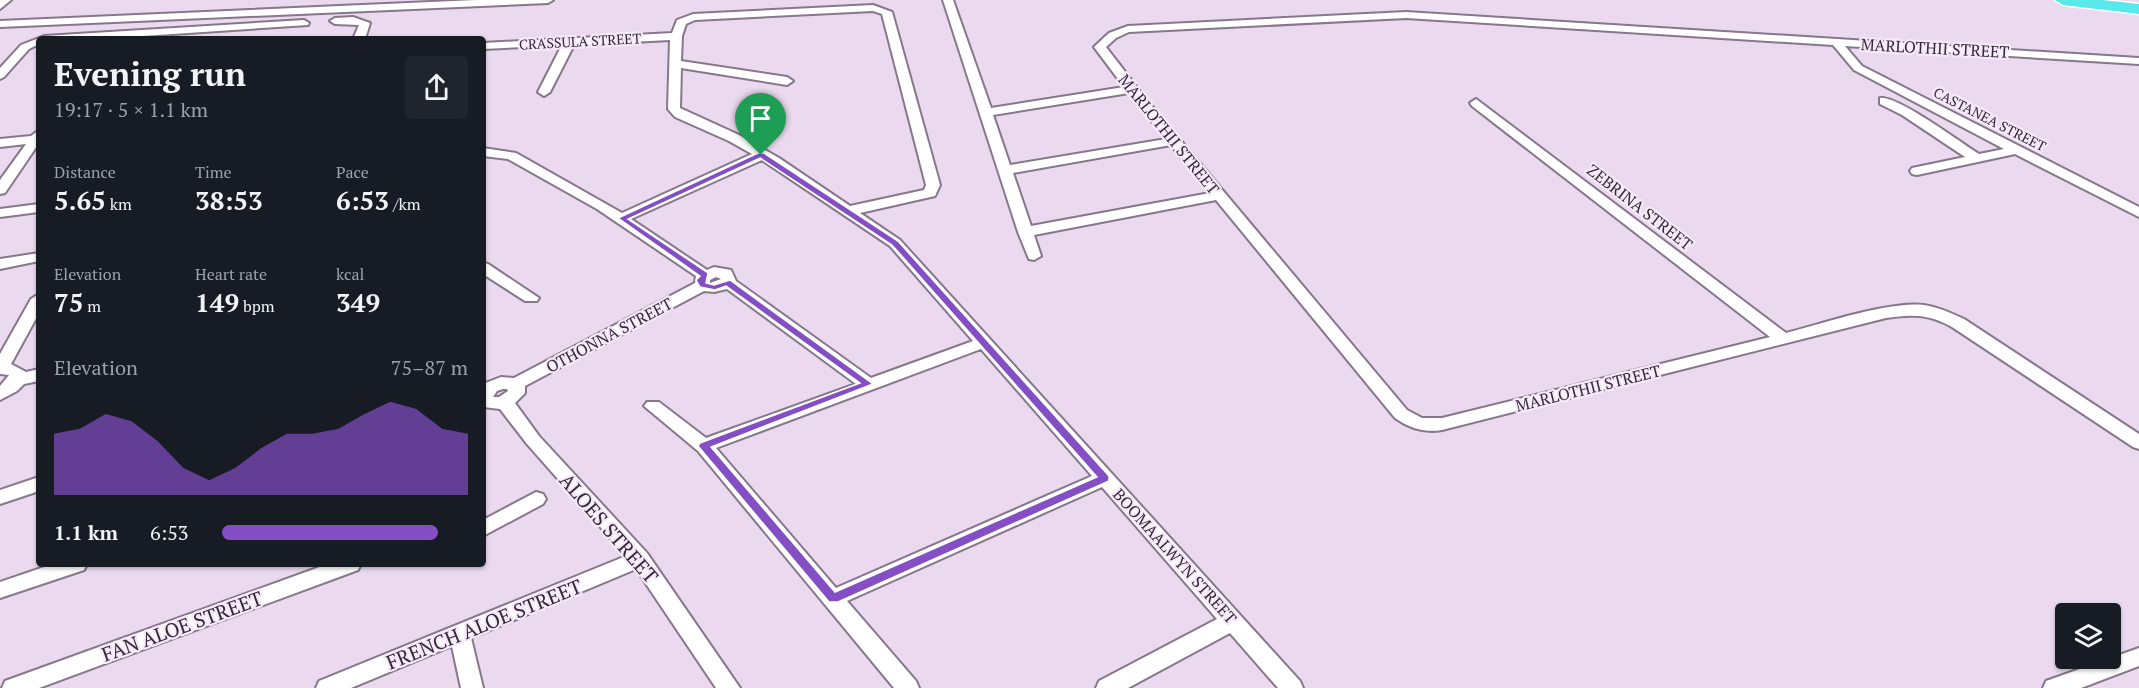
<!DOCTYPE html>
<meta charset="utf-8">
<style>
body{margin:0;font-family:"PT Serif",serif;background:#20242c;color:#f1f3f6;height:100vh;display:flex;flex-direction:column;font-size:22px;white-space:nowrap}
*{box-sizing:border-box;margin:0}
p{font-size:20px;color:#9ea1a6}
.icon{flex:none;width:33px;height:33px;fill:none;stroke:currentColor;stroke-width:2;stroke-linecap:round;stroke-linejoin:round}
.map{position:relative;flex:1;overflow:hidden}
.details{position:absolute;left:36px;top:36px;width:450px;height:531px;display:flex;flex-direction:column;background:#171b24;border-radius:6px;box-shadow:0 2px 4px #0004}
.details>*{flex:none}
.tools{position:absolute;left:2055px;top:603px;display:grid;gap:12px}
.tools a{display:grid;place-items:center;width:66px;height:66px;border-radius:6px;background:#171b24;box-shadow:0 2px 4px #0004;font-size:30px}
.pin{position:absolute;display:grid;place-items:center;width:51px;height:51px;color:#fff;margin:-62px -26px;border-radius:50% 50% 50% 0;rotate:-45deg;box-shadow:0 0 6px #0007}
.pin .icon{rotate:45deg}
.round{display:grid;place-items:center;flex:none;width:63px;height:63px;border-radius:6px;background:#20242c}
.summary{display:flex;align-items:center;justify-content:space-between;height:102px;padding:0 18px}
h1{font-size:33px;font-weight:700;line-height:45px}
.figures{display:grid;grid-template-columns:repeat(3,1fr);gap:9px;height:102px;padding:6px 18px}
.figures div{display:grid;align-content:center}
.figures b{font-size:26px;font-weight:700}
.figures small{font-size:16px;font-weight:400}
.figures p{font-size:16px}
.chart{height:168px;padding:12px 18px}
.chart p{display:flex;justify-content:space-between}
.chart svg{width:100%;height:108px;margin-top:6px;fill:#844ec5;opacity:.7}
ul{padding:0 18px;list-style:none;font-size:20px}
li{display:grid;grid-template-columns:96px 72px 1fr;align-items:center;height:45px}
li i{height:15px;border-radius:8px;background:#844ec5}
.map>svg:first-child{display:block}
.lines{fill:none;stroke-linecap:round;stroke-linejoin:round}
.minor-casing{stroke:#86778a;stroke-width:4}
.highway-casing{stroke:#fff;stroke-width:3}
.minor{fill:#fff;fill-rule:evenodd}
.highway{fill:#58e9eb;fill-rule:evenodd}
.route{fill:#844ec5;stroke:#fff;stroke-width:1.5;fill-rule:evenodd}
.labels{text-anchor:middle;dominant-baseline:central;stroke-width:4.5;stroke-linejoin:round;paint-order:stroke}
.far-street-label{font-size:14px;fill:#312b33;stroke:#f8e8fc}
.street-label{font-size:16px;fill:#312b33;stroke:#f8e8fc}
.near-street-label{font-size:20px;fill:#312b33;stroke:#f8e8fc}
</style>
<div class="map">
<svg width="2139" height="688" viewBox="0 0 2139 688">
<rect width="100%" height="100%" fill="#ebdaef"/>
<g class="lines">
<g class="minor-casing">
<g id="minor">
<path d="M0 0H11L0 9Z"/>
<path d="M476 0H553L548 3 0 27V21Z"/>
<path d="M943 0H953L991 108 1124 87 1094 47 1109 33 1128 26 1406 12 2139 58V64L1845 46 1862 66 2139 207V217L2015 154 1917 175 1912 174 1910 171 1912 168 1965 157 1902 115 1880 104V98C1897 95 1961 143 1979 154L2004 149 1854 70 1833 45 1406 18 1129 32 1116 38 1106 47 1146 99 1407 410 1422 418H1442L1770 337 1472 106 1470 103 1476 99 1786 333C1822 324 1888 301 1924 305 1938 307 1951 313 1964 319L2139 434V449L2133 447 1952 327C1929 314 1912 314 1886 318L1442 430C1425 433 1409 428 1395 418L1216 200 1034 235 1041 256 1034 260 1029 259 1018 232ZM1129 93 1166 139 1010 165 993 115ZM1171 145 1210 193 1031 226 1013 173Z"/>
<path d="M873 5 892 12 940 185 935 196 860 213 900 240 1300 681 1303 688H1278L1230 633 1128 688H1096L1099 681 1217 619 1102 487 847 601 916 681 919 688H894L698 451 644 406 647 402H659L706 438 856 384 727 289 714 292 704 291 525 386V393L515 403 539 436 647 553 740 688H716L636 569 471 638 483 688H461L452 646 351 688H316L319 681 626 556 527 444 500 409 483 407V384L501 377 514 378 695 283 696 276 597 209 508 159 483 156V148L516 153 622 213 752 154 729 141 675 117 668 109 670 40 574 45 550 92 544 96 538 92 562 45 483 49V43L672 33 677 20 693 14ZM873 11 882 14 926 185 924 190 850 206 779 158 739 135 680 108 681 68 787 85 793 81 787 77 681 61 682 36 686 24 695 20ZM762 160 890 246 973 341 871 378 736 281 731 270 714 267 707 270 631 219ZM716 277 721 279 710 283V280ZM981 349 1092 476 836 588 716 448ZM503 389H507L508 391 499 397H493L497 391Z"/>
<path d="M353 17 370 23 365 39H353L359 25 335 24 330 21 335 18Z"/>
<path d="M304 20 309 23 308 25 98 39H39V44L29 49 4 77 0 79V68L21 45 44 36Z"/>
<path d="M39 130V143L5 193 0 194V180L26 144 0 147V139L31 136Z"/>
<path d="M39 204V212L0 217V209Z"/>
<path d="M39 253V261L0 269V259Z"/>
<path d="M483 262 488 264 539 298 537 301H525L483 274Z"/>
<path d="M39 294V313L11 364 26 372 39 369V381L24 384 17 391 0 400V386L9 375 0 374V354L31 299Z"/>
<path d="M39 477V491L0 504V490Z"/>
<path d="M536 492 543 494 546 499 543 504 483 536V520Z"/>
<path d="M53 564H87L84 570 0 598V582Z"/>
<path d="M328 564H361L358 570 39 688H2L5 681Z"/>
<path d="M2139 648V666L2081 688H2043L2046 681Z"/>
</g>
</g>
<g class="highway-casing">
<path id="highway" d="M2055 0H2102L2139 4V14L2063 5Z"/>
</g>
<use href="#minor" class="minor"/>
<use href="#highway" class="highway"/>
</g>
<path class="route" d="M758 153H764L898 241 1109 476V481L838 602H829L698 446 700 443 860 383 726 286 715 290 700 287 696 280 700 276 618 218ZM760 158 892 245 1097 477 835 592 711 447 873 384 730 280 714 285 706 283 708 273 628 219Z"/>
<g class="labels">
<g class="far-street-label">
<text transform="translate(580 41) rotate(-3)">CRASSULA STREET</text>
<text transform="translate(1990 119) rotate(27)">CASTANEA STREET</text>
</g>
<g class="street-label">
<text transform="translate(1935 48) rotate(3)">MARLOTHII STREET</text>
<text transform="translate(1169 134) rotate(51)">MARLOTHII STREET</text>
<text transform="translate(1640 207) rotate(38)">ZEBRINA STREET</text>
<text transform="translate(609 335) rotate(-28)">OTHONNA STREET</text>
<text transform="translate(1588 388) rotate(-14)">MARLOTHII STREET</text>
<text transform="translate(1175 556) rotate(48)">BOOMAALWYN STREET</text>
</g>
<g class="near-street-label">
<text transform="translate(609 528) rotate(49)">ALOES STREET</text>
<text transform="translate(484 624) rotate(-22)">FRENCH ALOE STREET</text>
<text transform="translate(182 626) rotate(-20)">FAN ALOE STREET</text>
</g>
</g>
</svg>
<div class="tools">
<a><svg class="icon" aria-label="layers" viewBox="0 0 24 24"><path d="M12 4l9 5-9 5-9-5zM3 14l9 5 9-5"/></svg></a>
</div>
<div class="pin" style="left:761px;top:155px;background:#1e9e55"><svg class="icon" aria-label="arrive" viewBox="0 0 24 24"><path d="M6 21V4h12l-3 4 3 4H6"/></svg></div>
<section class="details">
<div class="summary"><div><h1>Evening run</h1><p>19:17 · 5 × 1.1 km</p></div><a class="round"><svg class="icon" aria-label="share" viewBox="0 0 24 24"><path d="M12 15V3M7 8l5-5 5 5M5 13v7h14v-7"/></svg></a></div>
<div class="figures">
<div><p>Distance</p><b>5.65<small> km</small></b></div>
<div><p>Time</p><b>38:53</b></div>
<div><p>Pace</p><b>6:53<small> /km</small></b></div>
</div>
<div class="figures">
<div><p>Elevation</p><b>75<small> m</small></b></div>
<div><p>Heart rate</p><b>149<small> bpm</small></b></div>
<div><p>kcal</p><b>349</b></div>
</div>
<div class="chart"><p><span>Elevation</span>75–87 m</p>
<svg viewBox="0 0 160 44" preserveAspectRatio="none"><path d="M0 44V19L10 17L20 11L30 14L40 22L50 33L60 38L70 33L80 25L90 19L100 19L110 17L120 11L130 6L140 9L150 17L160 19V44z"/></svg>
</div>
<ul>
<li><b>1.1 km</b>6:53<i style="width:88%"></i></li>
</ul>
</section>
</div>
